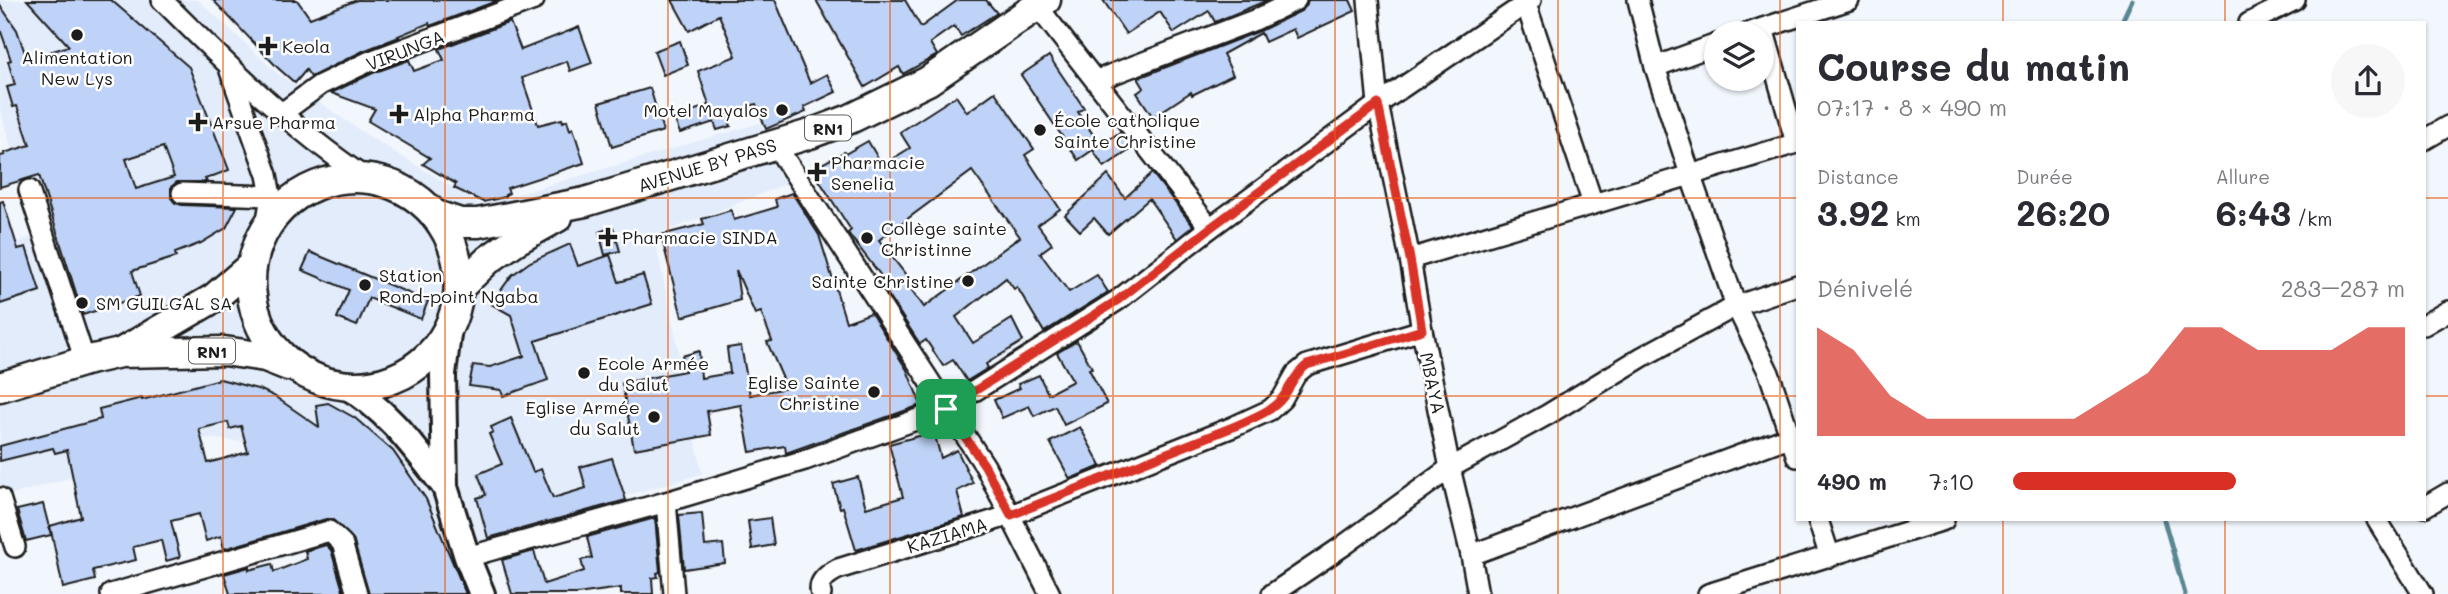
<!DOCTYPE html>
<html lang="fr">
<meta charset="utf-8">
<style>
body{margin:0;font-family:Mali,sans-serif;background:#f7f7f7;color:#2b2b33;height:100vh;display:flex;flex-direction:column;font-size:26px;white-space:nowrap}
*{box-sizing:border-box;margin:0}
p{font-size:23px;color:#7c7c81}
.icon{flex:none;width:38px;height:38px;fill:none;stroke:currentColor;stroke-width:2;stroke-linecap:round;stroke-linejoin:round}
.map{position:relative;flex:1;overflow:hidden}
.details{position:absolute;left:1796px;top:21px;width:630px;height:500px;display:flex;flex-direction:column;background:#fff;border-radius:0px;box-shadow:0 2px 5px #0004}
.details>*{flex:none}
.tools{position:absolute;left:1704px;top:21px;display:grid;gap:14px}
.tools a{display:grid;place-items:center;width:70px;height:70px;border-radius:50%;background:#fff;box-shadow:0 2px 5px #0004;font-size:35px}
.pin{position:absolute;display:grid;place-items:center;width:60px;height:60px;color:#fff;margin:-30px;border-radius:14px;box-shadow:0 4px 10px #0006}
.round{display:grid;place-items:center;flex:none;width:74px;height:74px;border-radius:37px;background:#f7f7f7}
.head{display:flex;align-items:center;justify-content:space-between;height:119px;padding:0 21px}
h1{font-size:38px;font-weight:800;line-height:52px}
.figures{display:grid;grid-template-columns:repeat(3,1fr);gap:10px;height:119px;padding:7px 21px}
.figures div{display:grid;align-content:center}
.figures b{font-size:35px;font-weight:800}
.figures small{font-size:19px;font-weight:400}
.figures p{font-size:19px}
.chart{height:196px;padding:14px 21px}
.chart p{display:flex;justify-content:space-between}
.chart svg{width:100%;height:126px;margin-top:7px;fill:#d93025;opacity:.7}
ul{padding:0 21px;list-style:none;font-size:23px}
li{display:grid;grid-template-columns:112px 84px 1fr;align-items:center;height:52px}
li i{height:18px;border-radius:9px;background:#d93025}
.map>svg:first-child{display:block}
.built{fill:#e2ecfb}
.lines{fill:none;stroke-linecap:round;stroke-linejoin:round}
.stream{stroke:#598692;stroke-width:5}
.building{fill:#bed3f7;stroke:#1c1c1c;stroke-width:2;fill-rule:evenodd}
.minor-casing{stroke:#1c1c1c;stroke-width:24}
.major-casing{stroke:#1c1c1c;stroke-width:30}
.highway-casing{stroke:#1c1c1c;stroke-width:33}
.minor{stroke:#fff;stroke-width:19}
.major{stroke:#fff;stroke-width:24}
.highway{stroke:#fff;stroke-width:28}
.route-casing{stroke:#fff;stroke-width:14}
.route{stroke:#d93025;stroke-width:9}
.grid{fill:none;stroke:#e8590c;stroke-width:2;stroke-opacity:0.55}
.poi-dot{fill:#1c1c1c;stroke:#fff;stroke-width:2.5}
.labels{text-anchor:middle;dominant-baseline:central;stroke-width:5;stroke-linejoin:round;paint-order:stroke}
.shield{fill:#fff;stroke:#606060;stroke-width:2}
.shield-label{font-size:16px;font-weight:bold;fill:#1c1c1c}
.poi-label{font-size:18px;fill:#1c1c1c;stroke:#fff;text-anchor:start}
.street-label{font-size:18px;fill:#1c1c1c;stroke:#fff}
</style>
<div class="map">
<svg width="2448" height="594" viewBox="0 0 2448 594">
<rect width="100%" height="100%" fill="#f2f6fd"/>
<filter id="ink" filterUnits="userSpaceOnUse"><feTurbulence type="fractalNoise" baseFrequency=".0143" numOctaves="2"/><feDisplacementMap in="SourceGraphic" scale="14" xChannelSelector="R" yChannelSelector="G"/><feConvolveMatrix kernelMatrix="1 2 1 2 8 2 1 2 1" color-interpolation-filters="sRGB"/></filter>
<g filter="url(#ink)">
<path class="built" d="M0 0H198L278 74 362 132 481 205 760 123 791 182 654 236 676 339 702 474 589 506 568 517 459 550 475 594H418L277 445 207 438 0 498V249L36 235 0 109Z"/>
<g class="lines">
<g class="stream">
<path d="M2121 23 2132 0"/>
<path d="M2164 520 2185 594"/>
</g>
</g>
<g class="building">
<path d="M27 0H111L189 67 229 170 205 179 207 182H177L171 187V198L175 203 182 205 237 207 226 228 201 243 175 253 176 257 132 271 140 296 83 315 39 175 0 187V156L5 155 4 153 30 145 17 106 13 107 7 87 15 85 8 61 11 60 0 29V5L17 30 27 59 69 46ZM163 147 174 177 136 189 126 159Z"/>
<path d="M213 0H297L310 18 357 0H499L430 26 429 23 398 36 399 37 363 51 311 77 306 70 295 83 278 68Z"/>
<path d="M672 0H775L810 83 827 74 836 92 804 107 806 112 766 129 756 104 727 114 731 126 717 130 714 122 680 133 674 118 709 105 698 71 736 56 719 15 689 31Z"/>
<path d="M816 0H905L921 27 958 0H986L997 13 961 36 954 26 930 43 937 55 934 57 903 74 899 67 865 87Z"/>
<path d="M1103 0H1268L1215 22 1209 11 1174 33 1160 12 1126 34Z"/>
<path d="M1308 0H1350L1355 11 1297 38 1293 29 1265 42 1261 33 1223 54 1233 75 1192 95 1191 92 1153 117 1137 93 1144 88 1138 78 1262 30 1301 11 1306 6Z"/>
<path d="M510 22 521 50 579 27 592 63 570 71 567 61 522 78 538 125 562 119 563 122 567 120 570 130 573 128 584 163 507 188 509 193 505 195V197L483 202 454 188 456 184 423 164 430 158 368 121 375 109 331 93 373 73 409 60 414 71 444 60 439 49Z"/>
<path d="M680 41 688 65 663 75 654 51Z"/>
<path d="M1049 56 1084 108 1078 112 1100 145 1078 160 1021 75Z"/>
<path d="M650 88 663 131 612 147 599 103Z"/>
<path d="M995 92 1034 149 1025 155 1060 209 1038 225 1052 244 1040 253 1069 292 1097 275 1108 292 1044 332 1017 287 1014 289 1006 278 956 317 973 343 1012 319 1023 341 986 364 988 368 967 381 953 360 943 366 926 340 920 344 881 284 885 281 848 233 851 230 812 169 844 152 845 154 868 141 882 165 910 148 900 132 956 96 967 112ZM972 171 1020 237 924 307 906 282 909 279 879 240Z"/>
<path d="M1120 132 1133 148 1104 167 1093 150Z"/>
<path d="M1152 173 1193 226 1177 239 1149 199 1108 234 1094 218 1080 231 1065 215 1108 175 1125 198Z"/>
<path d="M792 193 819 235 846 322 871 313 907 370 921 405 786 453 785 446 750 452 741 405 707 411 711 435 634 449 622 383 685 371 682 356 699 351 701 378 730 373 727 348 741 346 750 395 787 388 767 342 772 341 761 312 755 314 736 270 740 300 682 317 661 235 704 224 702 219 731 210 734 220 777 207 775 199Z"/>
<path d="M3 201 18 249 26 247 40 291 0 304V202Z"/>
<path d="M613 227 620 251 605 255 599 232Z"/>
<path d="M570 244 578 266 610 255 619 282 643 275 652 304 535 341 548 380 503 396 501 390 469 386 473 365 490 367 524 356 511 315 491 304 512 275 530 262Z"/>
<path d="M310 252 428 301 421 319 369 298 357 326 337 318 349 290 302 270Z"/>
<path d="M1077 341 1092 368 1089 369 1107 404 1064 425 1055 406 1034 416 1029 406 1002 418 994 400 1020 388 1018 384 1039 375 1048 394 1073 381 1057 353Z"/>
<path d="M220 379 261 390 274 396 319 427 316 405 328 403 355 418 393 451 426 499 466 594H369L353 539 332 519H326L224 549 221 536 206 541 199 514 171 521 180 557 166 561 161 540 133 547 136 560 93 570 95 580 63 588 50 526 81 517 67 450 55 453 53 448 0 461V446L101 419 99 409 142 398V400ZM228 422 230 429 241 426 248 452 208 463 199 429Z"/>
<path d="M511 418 533 472 541 469 553 498 586 488 580 467 612 458 626 500 488 538 477 498 486 495 478 474 502 464 489 434 493 432 491 427Z"/>
<path d="M1080 427 1101 466 1070 479 1050 442Z"/>
<path d="M934 432 941 458 957 450 973 483 957 491 964 517 856 550 843 507 840 508 833 484 858 477 866 508 903 497 889 444Z"/>
<path d="M43 504 51 535 26 541 17 510Z"/>
<path d="M702 513 705 546 723 544 725 563 684 569 679 515Z"/>
<path d="M655 518 660 572 657 573 658 577 652 578 653 594H621V588L577 594H512L502 560 534 551 544 584 584 571 581 560 592 558 587 537Z"/>
<path d="M770 518 774 545 752 549 748 521Z"/>
<path d="M326 545 331 550 344 594H230L224 574 249 567V570L272 564 274 572 307 559 305 551Z"/>
</g>
<g class="lines">
<g class="minor-casing">
<g id="minor">
<path d="M162 0C225 63 290 127 364 177"/>
<path d="M1368 0 1378 104 1410 259 1422 330 1450 468 1471 555 1478 594"/>
<path d="M1638 0 1655 67 1690 174 1736 306 1769 373 1797 457"/>
<path d="M1526 4 1593 204"/>
<path d="M1038 7 1210 228"/>
<path d="M2249 23 2295 0"/>
<path d="M1763 28 1796 143"/>
<path d="M1748 33 1849 0"/>
<path d="M1655 67 1717 44"/>
<path d="M230 71 267 175 271 196 266 226"/>
<path d="M1097 80 1257 19 1296 0"/>
<path d="M282 113 320 85 368 62 534 0"/>
<path d="M2424 140 2448 126"/>
<path d="M775 144 985 466 1050 594"/>
<path d="M29 190 85 361"/>
<path d="M182 193 271 196"/>
<path d="M1410 259 1797 143"/>
<path d="M2424 325 2448 311"/>
<path d="M0 498 15 547"/>
<path d="M666 502 674 594"/>
<path d="M2424 507 2448 493"/>
<path d="M1818 520 1830 557"/>
<path d="M2377 520 2423 594"/>
<path d="M1471 555 1797 434"/>
<path d="M467 557 666 502 805 460 946 409 1118 300 1210 228 1378 104 1531 0"/>
<path d="M111 594 329 531 342 543 357 594"/>
<path d="M821 594C817 581 828 574 838 569L1011 515 1233 427 1270 410 1282 399 1296 374 1307 365 1422 330"/>
<path d="M1272 594 1343 546 1450 468 1547 415 1642 357 1736 306 1797 285"/>
<path d="M1708 594 1944 520"/>
</g>
</g>
<g class="major-casing">
<g id="major">
<path d="M449 326 443 374 445 487 467 557 482 594"/>
<path d="M346 386C388 410 415 449 445 487"/>
</g>
</g>
<g class="highway-casing">
<g id="highway">
<circle cx="355" cy="282" r="104"/>
<path d="M436 215 460 223H478L585 202 810 134 850 119 928 81 1046 0"/>
<path d="M459 288 488 260 515 241 558 217"/>
<path d="M122 352 214 298 251 266"/>
<path d="M0 387 85 361 120 353 224 351 265 357 288 366"/>
</g>
</g>
<use href="#minor" class="minor"/>
<use href="#major" class="major"/>
<use href="#highway" class="highway"/>
</g>
</g>
<g class="lines" filter="url(#ink)">
<g class="route-casing">
<path id="route" d="M1378 104 1410 259 1422 330 1307 365C1295 374 1292 385 1283 397 1272 412 1250 419 1233 427L1011 515 985 466 946 409 1118 300 1210 228Z"/>
</g>
<use href="#route" class="route"/>
</g>
<path class="grid" d="M223 0V594M445 0V594M668 0V594M890 0V594M1113 0V594M1335 0V594M1558 0V594M1780 0V594M2003 0V23M2225 0V23M0 198H1797M2424 198H2448M0 396H1797M2424 396H2448M2003 520V594M2225 520V594"/>
<g class="poi-dot">
<circle cx="77" cy="35" r="7"/>
<path d="M264.5 35.5h7v7h7v7h-7v7h-7v-7h-7v-7h7z"/>
<circle cx="782" cy="110" r="7"/>
<path d="M395.5 103.5h7v7h7v7h-7v7h-7v-7h-7v-7h7z"/>
<path d="M194.5 111.5h7v7h7v7h-7v7h-7v-7h-7v-7h7z"/>
<circle cx="1040" cy="130" r="7"/>
<path d="M813.5 161.5h7v7h7v7h-7v7h-7v-7h-7v-7h7z"/>
<path d="M604.5 226.5h7v7h7v7h-7v7h-7v-7h-7v-7h7z"/>
<circle cx="867" cy="238" r="7"/>
<circle cx="968" cy="281" r="7"/>
<circle cx="365" cy="285" r="7"/>
<circle cx="82" cy="303" r="7"/>
<circle cx="584" cy="373" r="7"/>
<circle cx="874" cy="392" r="7"/>
<circle cx="654" cy="417" r="7"/>
</g>
<g class="labels">
<g class="shield">
<rect x="805" y="115.5" width="46" height="25" rx="5"/>
<rect x="189" y="338.5" width="46" height="25" rx="5"/>
</g>
<g class="shield-label">
<text x="828" y="128">RN1</text>
<text x="212" y="351">RN1</text>
</g>
<g class="poi-label">
<text x="282" y="46">Keola</text>
<text x="77" y="57" text-anchor="middle">Alimentation<tspan x="77" dy="21">New Lys</tspan></text>
<text x="768" y="110" text-anchor="end">Motel Mayalos</text>
<text x="413" y="114">Alpha Pharma</text>
<text x="1054" y="120">École catholique<tspan x="1054" dy="21">Sainte Christine</tspan></text>
<text x="212" y="122">Arsue Pharma</text>
<text x="831" y="162">Pharmacie<tspan x="831" dy="21">Senelia</tspan></text>
<text x="881" y="228">Collège sainte<tspan x="881" dy="21">Christinne</tspan></text>
<text x="622" y="237">Pharmacie SINDA</text>
<text x="379" y="275">Station<tspan x="379" dy="21">Rond-point Ngaba</tspan></text>
<text x="954" y="281" text-anchor="end">Sainte Christine</text>
<text x="96" y="303">SM GUILGAL SA</text>
<text x="598" y="363">Ecole Armée<tspan x="598" dy="21">du Salut</tspan></text>
<text x="860" y="382" text-anchor="end">Eglise Sainte<tspan x="860" dy="21">Christine</tspan></text>
<text x="640" y="407" text-anchor="end">Eglise Armée<tspan x="640" dy="21">du Salut</tspan></text>
</g>
<g class="street-label">
<text transform="translate(405 50) rotate(-21)">VIRUNGA</text>
<text transform="translate(707 165) rotate(-17)">AVENUE BY PASS</text>
<text transform="translate(1433 383) rotate(78)">MBAYA</text>
<text transform="translate(947 535) rotate(-17)">KAZIAMA</text>
</g>
</g>
</svg>
<div class="tools">
<a><svg class="icon" aria-label="layers" viewBox="0 0 24 24"><path d="M12 4l9 5-9 5-9-5zM3 14l9 5 9-5"/></svg></a>
</div>
<div class="pin" style="left:946px;top:409px;background:#1e9e55"><svg class="icon" aria-label="arrive" viewBox="0 0 24 24"><path d="M6 21V4h12l-3 4 3 4H6"/></svg></div>
<section class="details">
<div class="head"><div><h1>Course du matin</h1><p>07:17 · 8 × 490 m</p></div><a class="round"><svg class="icon" aria-label="share" viewBox="0 0 24 24"><path d="M12 15V3M7 8l5-5 5 5M5 13v7h14v-7"/></svg></a></div>
<div class="figures">
<div><p>Distance</p><b>3.92<small> km</small></b></div>
<div><p>Durée</p><b>26:20</b></div>
<div><p>Allure</p><b>6:43<small> /km</small></b></div>
</div>
<div class="chart"><p><span>Dénivelé</span>283–287 m</p>
<svg viewBox="0 0 160 44" preserveAspectRatio="none"><path d="M0 44V6L10 14L20 30L30 38L40 38L50 38L60 38L70 38L80 30L90 22L100 6L110 6L120 14L130 14L140 14L150 6L160 6V44z"/></svg>
</div>
<ul>
<li><b>490 m</b>7:10<i style="width:57%"></i></li>
</ul>
</section>
</div>
